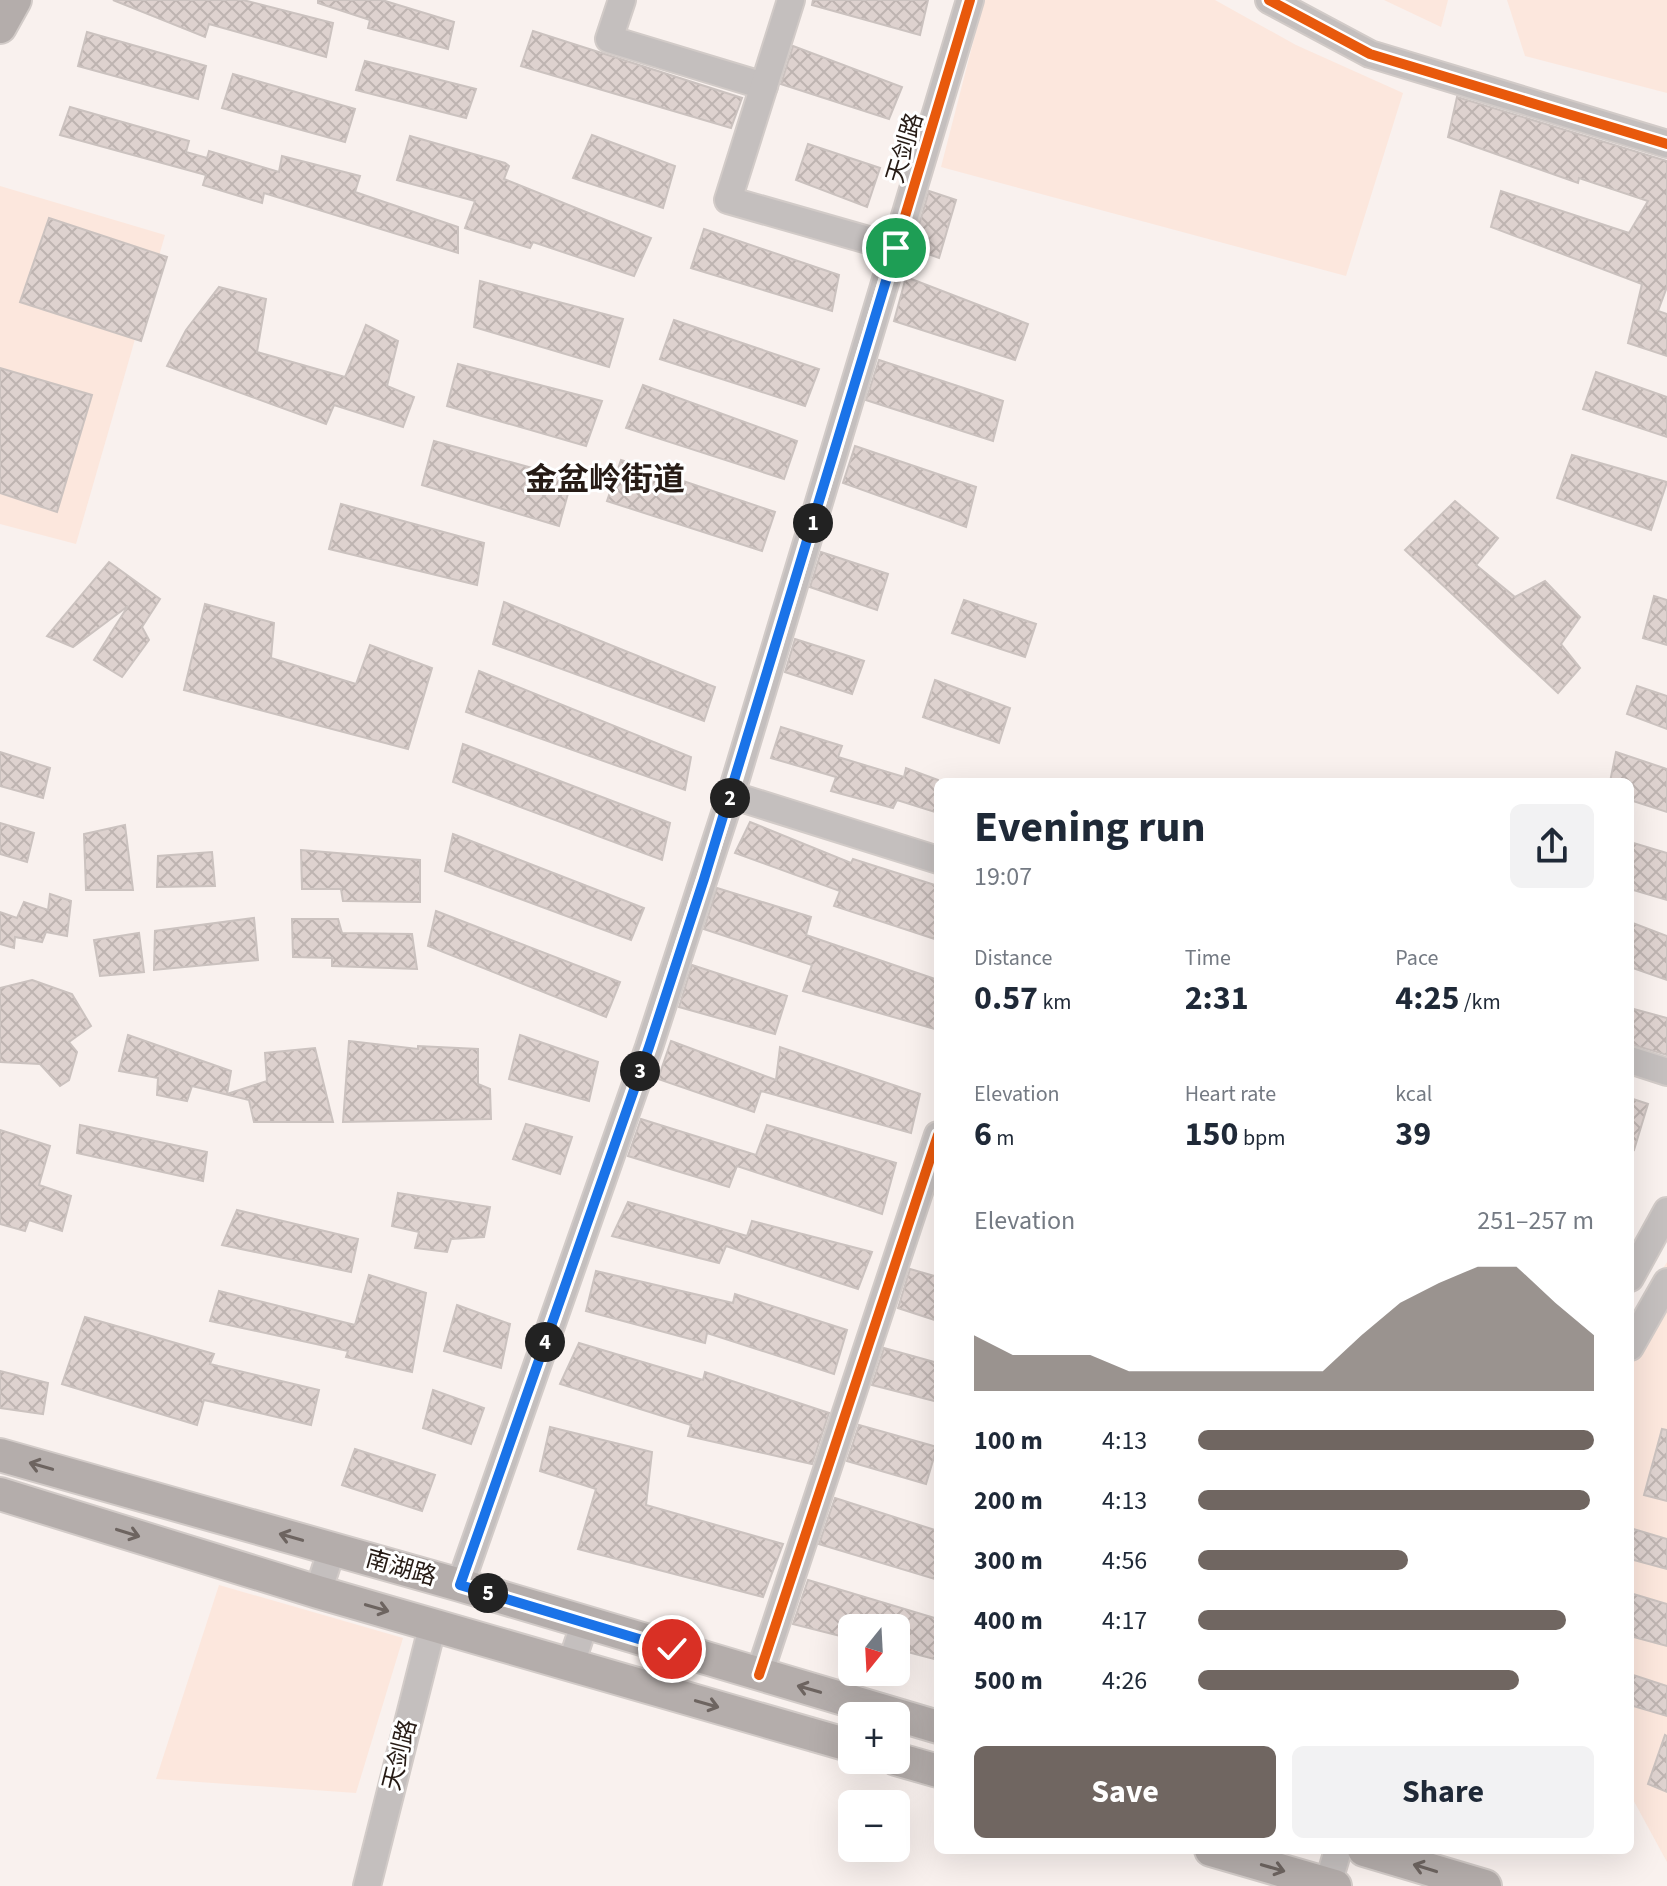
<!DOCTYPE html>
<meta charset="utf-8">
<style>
body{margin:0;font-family:"Source Sans 3","Noto Sans SC",sans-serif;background:#f2f2f3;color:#1f2937;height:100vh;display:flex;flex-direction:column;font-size:30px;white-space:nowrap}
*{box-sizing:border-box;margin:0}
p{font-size:26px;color:#747a83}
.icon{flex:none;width:44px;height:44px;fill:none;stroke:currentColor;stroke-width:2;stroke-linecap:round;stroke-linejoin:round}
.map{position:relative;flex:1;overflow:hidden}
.details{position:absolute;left:934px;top:778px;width:700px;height:1076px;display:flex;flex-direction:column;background:#fff;border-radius:12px;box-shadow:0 8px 32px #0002}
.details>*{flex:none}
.needle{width:52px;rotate:198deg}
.controls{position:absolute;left:838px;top:1614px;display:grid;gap:16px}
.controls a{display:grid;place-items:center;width:72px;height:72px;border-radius:12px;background:#fff;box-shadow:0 8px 32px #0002;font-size:40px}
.pin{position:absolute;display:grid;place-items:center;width:68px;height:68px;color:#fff;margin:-34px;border:4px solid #fff;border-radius:50%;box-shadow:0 2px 8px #0007}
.km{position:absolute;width:40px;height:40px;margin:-20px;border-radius:50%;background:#222;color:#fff;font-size:22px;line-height:40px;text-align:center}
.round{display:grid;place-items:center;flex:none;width:84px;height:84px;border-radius:12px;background:#f2f2f3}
.summary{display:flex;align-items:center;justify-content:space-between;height:136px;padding:0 40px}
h1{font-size:44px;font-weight:700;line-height:60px}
.metrics{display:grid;grid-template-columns:repeat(3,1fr);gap:12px;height:136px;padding:8px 40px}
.metrics div{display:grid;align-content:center}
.metrics b{font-size:34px;font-weight:700}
.metrics small{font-size:22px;font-weight:400}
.metrics p{font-size:22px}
.chart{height:224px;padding:16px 40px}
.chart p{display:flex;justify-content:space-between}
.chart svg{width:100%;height:144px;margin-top:8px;fill:#706661;opacity:.7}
.button{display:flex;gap:16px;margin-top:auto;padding:16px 40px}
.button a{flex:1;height:92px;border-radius:12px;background:#706661;color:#fff;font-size:32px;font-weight:700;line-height:92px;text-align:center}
.button a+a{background:#f2f2f3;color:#1f2937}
ul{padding:0 40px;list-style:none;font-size:26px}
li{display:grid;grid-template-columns:128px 96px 1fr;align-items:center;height:60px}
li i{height:20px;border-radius:10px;background:#706661}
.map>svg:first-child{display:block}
.built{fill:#fce7dd}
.building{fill:url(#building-cross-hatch);stroke:#cbc2bf;stroke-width:2}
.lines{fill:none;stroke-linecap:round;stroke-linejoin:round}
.minor-casing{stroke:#d2cbc8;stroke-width:30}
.major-casing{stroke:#d2cbc8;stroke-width:36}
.minor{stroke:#c4bfbe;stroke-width:26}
.major{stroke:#b4adab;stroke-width:32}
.cycleway-casing{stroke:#fff;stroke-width:15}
.cycleway{stroke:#e8590c;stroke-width:10}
.oneway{stroke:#6d6460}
.route-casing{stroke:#fff;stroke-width:16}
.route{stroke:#1a73e8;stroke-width:10}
.labels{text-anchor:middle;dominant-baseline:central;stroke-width:6;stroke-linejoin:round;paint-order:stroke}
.street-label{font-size:24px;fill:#261b15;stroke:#fff}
.district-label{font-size:32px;font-weight:bold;fill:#261b15;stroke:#fff}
</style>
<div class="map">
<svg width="1667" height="1886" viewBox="0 0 1667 1886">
<defs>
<pattern id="building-cross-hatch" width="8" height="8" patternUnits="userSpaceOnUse" patternTransform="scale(2)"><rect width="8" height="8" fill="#ded2cf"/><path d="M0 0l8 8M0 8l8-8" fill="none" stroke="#beb4b1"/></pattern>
</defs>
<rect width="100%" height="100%" fill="#f9f1ee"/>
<g class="built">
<path d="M984 0H1215L1296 45 1403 93 1346 276 941 167Z"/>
<path d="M1384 0H1448L1441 27Z"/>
<path d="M1507 0H1667V93L1525 56Z"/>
<path d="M0 186 165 235 76 544 0 524Z"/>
<path d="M1667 1262V1862L1630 1794V1321Z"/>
<path d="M219 1585 403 1638 356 1793 156 1779Z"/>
</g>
<g class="building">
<path d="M113 0H243L333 23 326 57 209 24 205 37Z"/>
<path d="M318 0H382L454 22 448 49 368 28 370 20 318 3Z"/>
<path d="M813 0H928L920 35 812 5Z"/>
<path d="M533 31 742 98 731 128 521 66Z"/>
<path d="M87 32 206 66 198 99 78 66Z"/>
<path d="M793 46 902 87 889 119 781 84Z"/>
<path d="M365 61 476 89 466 118 356 90Z"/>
<path d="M233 74 355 109 345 142 222 108Z"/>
<path d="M1457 97 1667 161V287L1658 311 1667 314V356L1628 343 1642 284 1491 227 1501 191 1629 233 1648 201 1579 178 1578 183 1448 137Z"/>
<path d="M70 107 189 141 186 152 207 158 209 151 279 172 282 156 360 176 355 192 458 227V253L264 193 262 203 203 185 206 175 60 135Z"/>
<path d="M592 135 675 166 663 208 573 178Z"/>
<path d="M410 136 505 163 509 166 504 179 651 238 634 276 533 242 530 248 465 228 475 201 397 180Z"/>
<path d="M808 144 880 168 867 207 796 180Z"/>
<path d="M929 191 956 200 939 258 912 248Z"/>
<path d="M49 218 167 257 141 341 20 302Z"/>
<path d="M704 229 839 275 832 311 691 268Z"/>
<path d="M906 277 1028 324 1015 360 894 321Z"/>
<path d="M480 281 623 319 609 367 474 327Z"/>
<path d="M219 287 266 299 257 352 345 377 366 325 398 341 387 386 414 397 403 427 334 405 326 424 167 366 186 330Z"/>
<path d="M674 320 819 369 805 406 660 359Z"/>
<path d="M879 360 1003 401 993 441 866 400Z"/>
<path d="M458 364 602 401 586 446 447 406Z"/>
<path d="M0 368 92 395 57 512 0 493Z"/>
<path d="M1596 372 1667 397V437L1583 409Z"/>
<path d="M643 385 797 441 784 479 626 428Z"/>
<path d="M434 441 572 479 559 526 422 485Z"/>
<path d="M855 446 976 487 966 527 843 483Z"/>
<path d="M1572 455 1667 482 1651 530 1557 498Z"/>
<path d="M621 460 775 512 762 551 607 501Z"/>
<path d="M1455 501 1498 538 1476 565 1515 597 1545 581 1580 617 1561 644 1580 668 1558 693 1405 550Z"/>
<path d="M341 504 484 543 477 585 329 549Z"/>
<path d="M821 552 888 574 877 610 810 587Z"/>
<path d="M109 562 160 599 142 627 149 640 122 677 94 660 128 606 73 647 47 636Z"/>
<path d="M1654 596 1667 600V645L1643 638Z"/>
<path d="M964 600 1036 624 1025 657 952 633Z"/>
<path d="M504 602 715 687 704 721 493 644Z"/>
<path d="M205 604 274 623 271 658 356 684 370 645 432 668 408 749 184 690Z"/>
<path d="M795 639 864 661 852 694 785 672Z"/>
<path d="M479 671 691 757 685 790 466 712Z"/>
<path d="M935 680 1010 708 999 743 923 717Z"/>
<path d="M1637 686 1667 696V729L1627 714Z"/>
<path d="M781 727 842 746 838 757 904 777 906 768 938 780V813L897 800 893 808 831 791 836 777 771 758Z"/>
<path d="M463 744 670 823 662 860 453 782Z"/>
<path d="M0 752 50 768 43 798 0 786Z"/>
<path d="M1616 752 1667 769V812L1630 800V782H1610Z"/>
<path d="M750 822 851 863 853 859 938 886V940L834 906 840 891 735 853Z"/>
<path d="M0 823 34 833 27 862 0 854Z"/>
<path d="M125 825 133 890H86L84 834Z"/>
<path d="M453 834 644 908 631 940 445 871Z"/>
<path d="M1630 842 1667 853V900L1630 889Z"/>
<path d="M301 850 420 860V902L343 901 341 889H302Z"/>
<path d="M212 852 215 886 157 887 158 856Z"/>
<path d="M717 888 811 917 806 935 938 980V1030L803 991 812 965 704 929Z"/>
<path d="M50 894 71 901 67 936 46 932 42 942 15 937 14 948 0 944V912L17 918 24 902 48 910Z"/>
<path d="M436 911 620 982 606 1017 428 946Z"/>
<path d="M254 918 258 960 154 970 155 931Z"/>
<path d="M292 919H338L342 933 412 934 417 969 332 966V958L293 957Z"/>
<path d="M1630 922 1667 936V980L1630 967Z"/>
<path d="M139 933 144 972 100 976 94 940Z"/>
<path d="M692 965 787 996 775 1034 679 1007Z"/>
<path d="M32 980 72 994 91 1026 69 1042 77 1052 69 1080 60 1086 40 1064 0 1062V988Z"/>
<path d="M1630 1008 1667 1018V1055L1630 1044Z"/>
<path d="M128 1035 231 1071 227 1094 267 1081 265 1053 315 1048 333 1122H254L249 1100 192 1086 187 1101 157 1095 158 1078 119 1071Z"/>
<path d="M520 1035 598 1062 589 1101 509 1079Z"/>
<path d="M349 1041 418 1049V1046L478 1049V1084L490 1089 491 1119 343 1122Z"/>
<path d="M671 1041 776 1080 780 1047 920 1094 911 1133 761 1091 754 1112 658 1079Z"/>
<path d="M1630 1098 1648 1104 1634 1150 1630 1149Z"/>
<path d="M641 1119 756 1155 767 1125 896 1163 882 1214 737 1166 729 1187 628 1156Z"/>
<path d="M526 1124 572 1137 560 1174 513 1159Z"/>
<path d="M80 1125 207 1152 203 1181 77 1153Z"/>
<path d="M0 1130 50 1146 39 1185 71 1196 62 1231 29 1220 25 1231 0 1224Z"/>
<path d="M398 1193 490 1207 484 1237 451 1239 447 1252 415 1248 419 1232 392 1226Z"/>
<path d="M628 1202 747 1236 752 1221 872 1252 858 1289 726 1246 719 1263 612 1236Z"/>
<path d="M237 1210 358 1239 351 1272 222 1245Z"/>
<path d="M910 1269 938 1277V1321L898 1308Z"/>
<path d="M596 1271 733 1303 735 1294 847 1330 834 1374 707 1333 705 1343 586 1311Z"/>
<path d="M369 1275 426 1293 412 1372 346 1357 348 1351 210 1321 219 1291 355 1325Z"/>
<path d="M457 1305 510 1324 501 1368 444 1351Z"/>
<path d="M85 1317 214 1354 210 1364 319 1390 311 1425 204 1400 197 1425 62 1384Z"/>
<path d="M579 1343 703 1380 705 1372 829 1413 812 1464 688 1436 691 1425 560 1384Z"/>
<path d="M884 1348 938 1363V1402L872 1385Z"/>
<path d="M0 1371 48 1383 43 1414 0 1408Z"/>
<path d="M433 1390 484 1408 471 1444 423 1428Z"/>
<path d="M859 1425 937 1447 926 1484 847 1461Z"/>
<path d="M550 1427 652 1452 646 1505 783 1544 763 1597 578 1549 596 1489 540 1471Z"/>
<path d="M1662 1429 1667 1430V1501L1644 1495Z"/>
<path d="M355 1449 435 1475 422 1511 342 1485Z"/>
<path d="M835 1498 938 1531V1580L819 1544Z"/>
<path d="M1630 1528 1667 1539V1569L1630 1559Z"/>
<path d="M808 1580 938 1619V1660L896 1649V1628H852V1639L793 1624Z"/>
<path d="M1630 1593 1667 1604V1646L1630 1636Z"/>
<path d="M1630 1674 1667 1686V1716L1630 1705Z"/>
<path d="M1665 1735 1667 1736V1792L1648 1784Z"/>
</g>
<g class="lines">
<g class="minor-casing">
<g id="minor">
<path d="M622 0 609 39 764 86"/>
<path d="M791 0 728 200 896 248"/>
<path d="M1269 0 1370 54 1667 144"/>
<path d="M731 795 938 860"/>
<path d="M1630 1060 1667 1072"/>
<path d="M1630 1278 1667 1211"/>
<path d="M1630 1347 1667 1282"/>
<path d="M460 1585 649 1047 731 795 970 0"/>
<path d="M318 1592 332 1549"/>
<path d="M571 1664 585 1622"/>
<path d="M759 1675 938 1135"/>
<path d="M1328 1884 1338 1850"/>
<path d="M367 1886 433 1624"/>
</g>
</g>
<g class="major-casing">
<g id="major">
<path d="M0 27 15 0"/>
<path d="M0 1455 460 1585 938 1727"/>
<path d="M0 1494 318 1592 852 1746"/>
<path d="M896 1759 938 1771"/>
<path d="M1211 1850 1335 1886"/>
<path d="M1364 1850 1485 1886"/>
</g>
</g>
<use href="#minor" class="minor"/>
<use href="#major" class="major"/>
<g class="cycleway-casing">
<g id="cycleway">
<path d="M1269 0 1370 54 1667 144"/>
<path d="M460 1585 649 1047 731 795 970 0"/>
<path d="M759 1675 938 1135"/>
</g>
</g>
<use href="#cycleway" class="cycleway"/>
</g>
<defs><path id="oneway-shaft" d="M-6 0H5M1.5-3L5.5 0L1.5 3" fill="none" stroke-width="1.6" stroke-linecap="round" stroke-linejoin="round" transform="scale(2)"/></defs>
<g class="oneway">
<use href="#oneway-shaft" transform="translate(41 1466) rotate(-164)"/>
<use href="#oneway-shaft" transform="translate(128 1533) rotate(17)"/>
<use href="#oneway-shaft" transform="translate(291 1537) rotate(-164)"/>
<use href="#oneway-shaft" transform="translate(377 1608) rotate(16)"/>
<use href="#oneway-shaft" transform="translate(809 1689) rotate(-164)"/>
<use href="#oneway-shaft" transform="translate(707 1704) rotate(16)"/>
<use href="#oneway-shaft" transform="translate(1273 1868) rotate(16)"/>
<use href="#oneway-shaft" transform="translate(1425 1868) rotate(-163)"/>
</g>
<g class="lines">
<g class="route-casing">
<path id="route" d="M672 1649 460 1585 649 1047 704 879 896 248"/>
</g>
<use href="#route" class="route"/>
</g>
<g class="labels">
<g class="street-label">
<text transform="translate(905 148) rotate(-73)">天剑路</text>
<text transform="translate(401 1568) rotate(16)">南湖路</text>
<text transform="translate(400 1755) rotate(-76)">天剑路</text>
</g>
<g class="district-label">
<text x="605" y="480">金盆岭街道</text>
</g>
</g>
</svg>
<div class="controls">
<a><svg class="needle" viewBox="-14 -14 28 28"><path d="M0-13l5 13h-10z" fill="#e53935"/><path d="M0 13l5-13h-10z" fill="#747a83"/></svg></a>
<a>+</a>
<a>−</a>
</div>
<div class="pin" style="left:896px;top:248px;background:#1e9e55"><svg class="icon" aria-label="arrive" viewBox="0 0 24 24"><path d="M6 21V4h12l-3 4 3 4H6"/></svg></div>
<div class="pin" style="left:672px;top:1649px;background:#d93025"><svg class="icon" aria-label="check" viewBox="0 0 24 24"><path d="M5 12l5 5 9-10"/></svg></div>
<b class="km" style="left:813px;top:523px">1</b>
<b class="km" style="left:730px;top:798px">2</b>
<b class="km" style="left:640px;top:1071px">3</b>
<b class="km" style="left:545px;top:1342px">4</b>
<b class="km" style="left:488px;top:1593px">5</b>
<section class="details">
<div class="summary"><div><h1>Evening run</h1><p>19:07</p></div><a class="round"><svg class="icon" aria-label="share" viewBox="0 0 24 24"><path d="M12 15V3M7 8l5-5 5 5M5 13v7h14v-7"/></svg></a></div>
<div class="metrics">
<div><p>Distance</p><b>0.57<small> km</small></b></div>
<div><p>Time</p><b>2:31</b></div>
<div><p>Pace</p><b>4:25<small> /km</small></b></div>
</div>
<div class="metrics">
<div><p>Elevation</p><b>6<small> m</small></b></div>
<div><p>Heart rate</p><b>150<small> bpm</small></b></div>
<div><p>kcal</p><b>39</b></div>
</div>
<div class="chart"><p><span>Elevation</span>251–257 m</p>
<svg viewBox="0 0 160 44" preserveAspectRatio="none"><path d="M0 44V27L10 33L20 33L30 33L40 38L50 38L60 38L70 38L80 38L90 38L100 27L110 17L120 11L130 6L140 6L150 17L160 27V44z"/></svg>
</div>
<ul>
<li><b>100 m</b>4:13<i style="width:100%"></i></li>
<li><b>200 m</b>4:13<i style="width:99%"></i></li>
<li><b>300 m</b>4:56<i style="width:53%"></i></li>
<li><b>400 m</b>4:17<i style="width:93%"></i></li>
<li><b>500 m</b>4:26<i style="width:81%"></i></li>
</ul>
<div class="button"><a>Save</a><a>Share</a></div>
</section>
</div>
